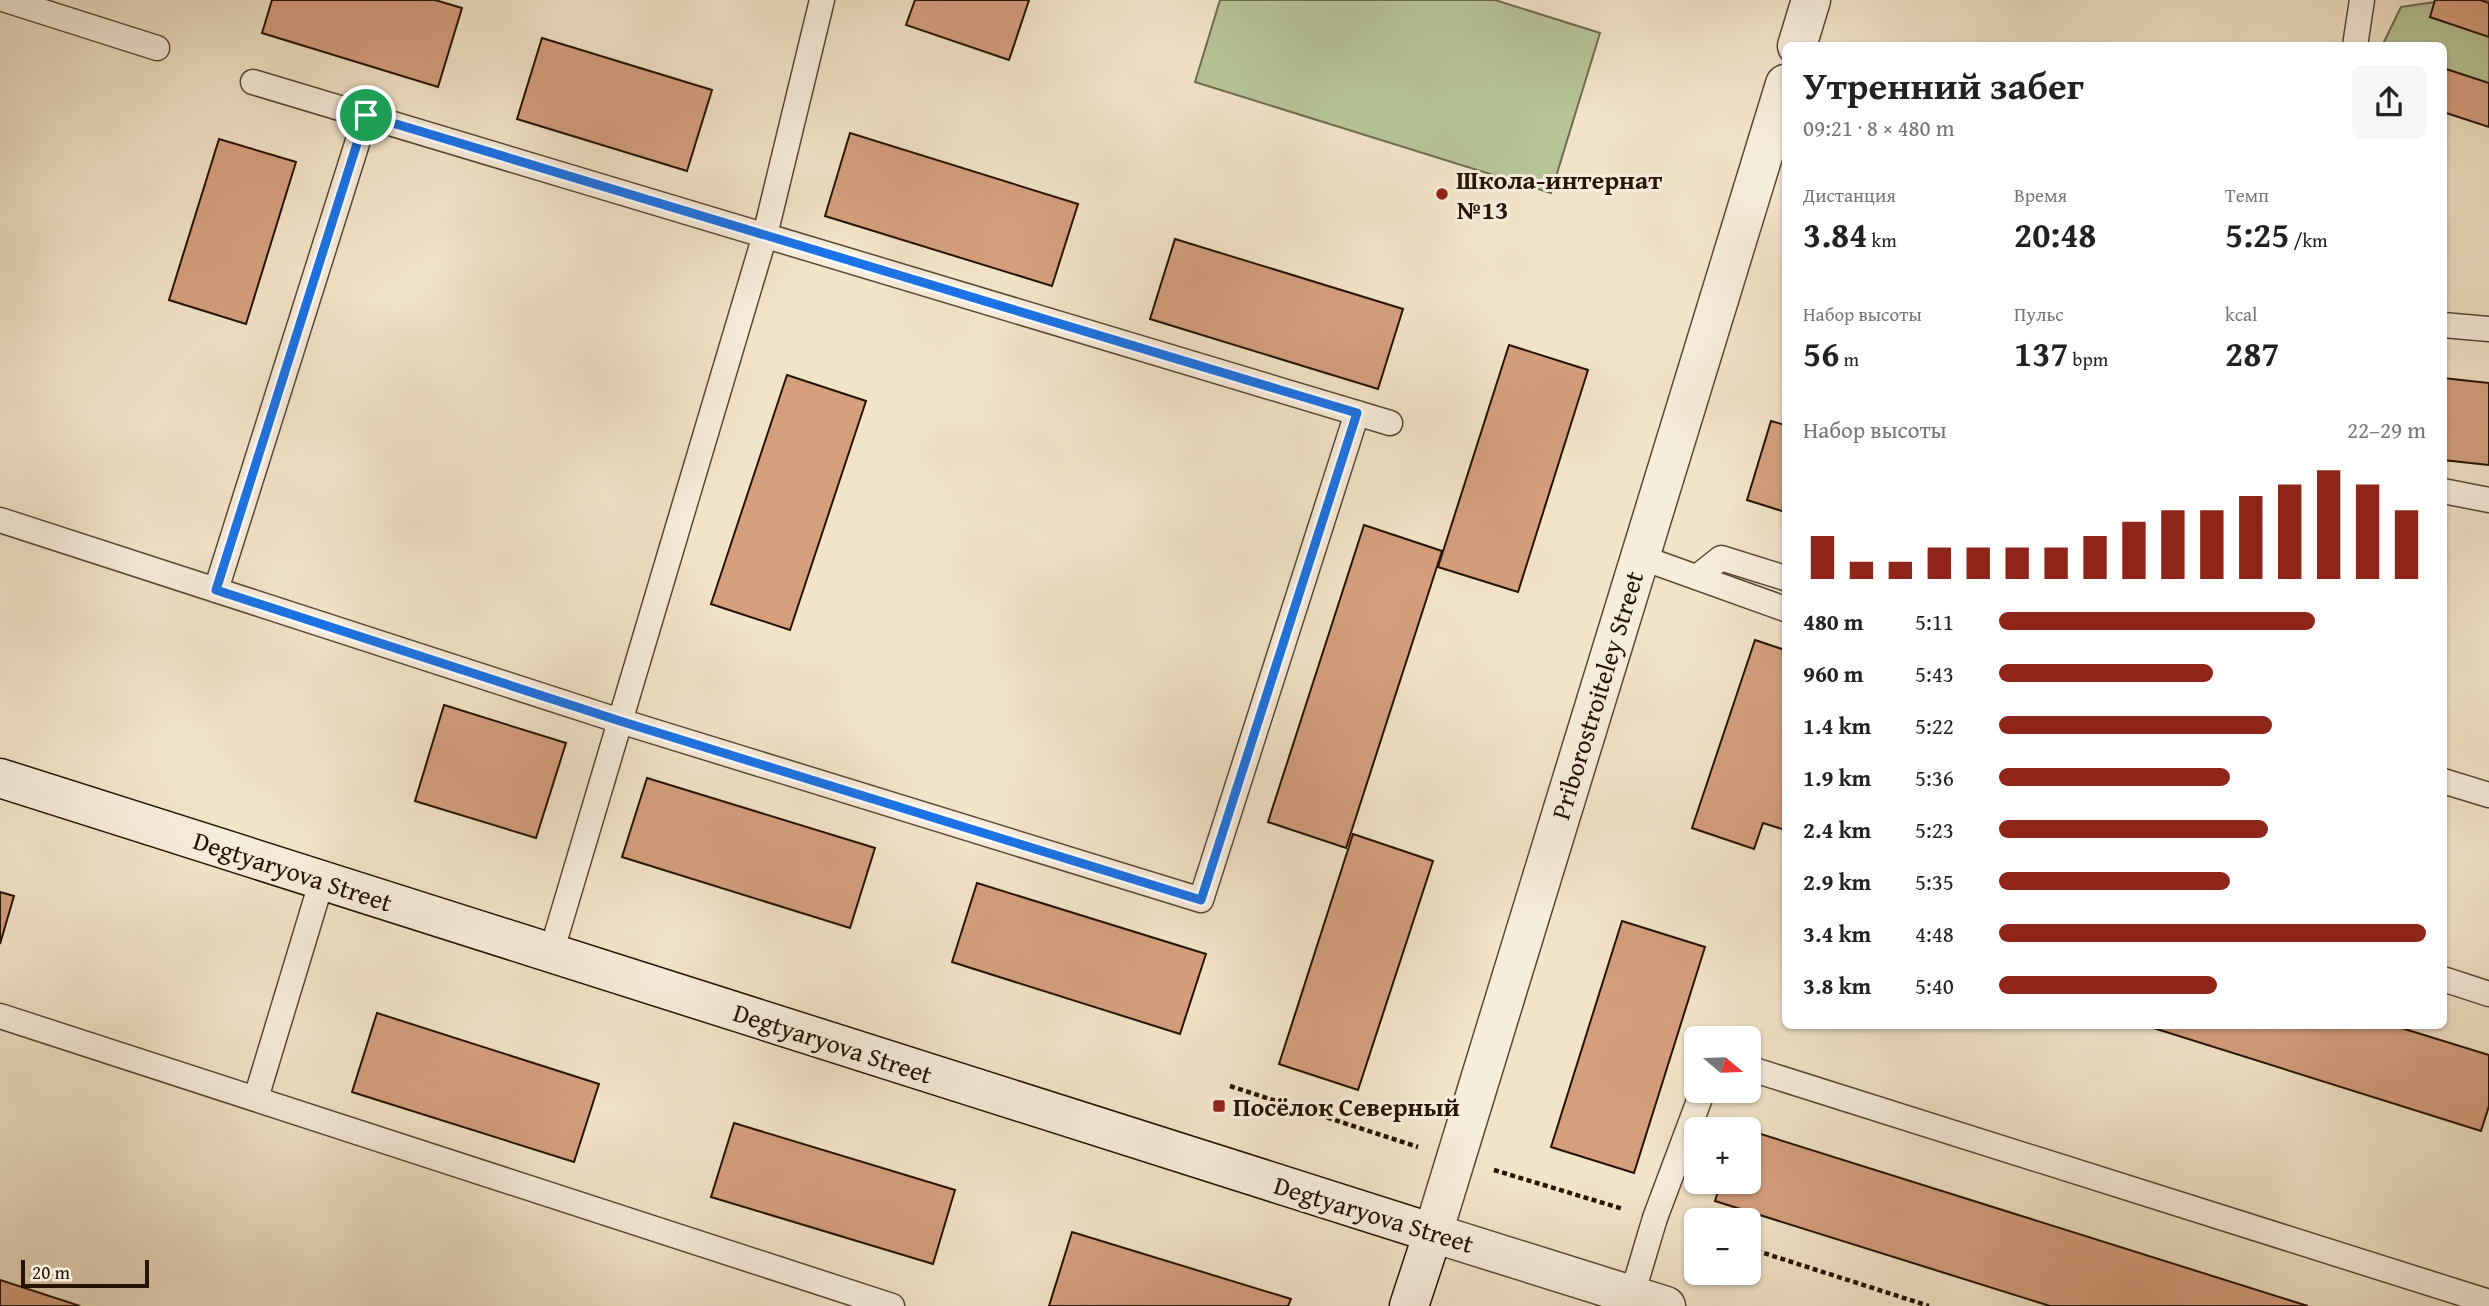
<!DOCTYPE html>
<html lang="ru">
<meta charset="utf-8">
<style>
body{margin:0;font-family:"Gentium Book Plus",serif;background:#f6f6f6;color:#222;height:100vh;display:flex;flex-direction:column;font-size:26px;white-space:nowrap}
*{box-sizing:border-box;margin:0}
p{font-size:23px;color:#767676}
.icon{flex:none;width:38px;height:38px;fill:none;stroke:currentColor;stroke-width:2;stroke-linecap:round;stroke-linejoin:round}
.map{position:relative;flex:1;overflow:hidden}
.drawer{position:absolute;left:1782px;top:42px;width:665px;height:987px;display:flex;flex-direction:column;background:#fff;border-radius:10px;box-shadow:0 2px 5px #0004}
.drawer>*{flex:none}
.needle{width:46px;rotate:109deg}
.fabs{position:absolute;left:1684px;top:1026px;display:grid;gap:14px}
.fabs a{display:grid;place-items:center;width:77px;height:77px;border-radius:10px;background:#fff;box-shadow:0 2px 5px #0004;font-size:35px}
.scale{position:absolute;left:21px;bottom:18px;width:128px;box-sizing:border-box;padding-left:7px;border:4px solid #261302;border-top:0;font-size:19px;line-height:24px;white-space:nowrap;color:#261302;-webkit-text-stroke:5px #f7eddb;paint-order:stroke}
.pin{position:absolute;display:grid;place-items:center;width:60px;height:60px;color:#fff;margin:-30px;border:4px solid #fff;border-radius:50%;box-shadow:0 2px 7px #0007}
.round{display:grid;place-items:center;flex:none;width:74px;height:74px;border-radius:10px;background:#f6f6f6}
.overview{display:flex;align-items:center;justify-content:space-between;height:119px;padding:0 21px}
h1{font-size:38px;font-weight:700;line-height:52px}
.figures{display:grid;grid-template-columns:repeat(3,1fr);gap:10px;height:119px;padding:7px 21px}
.figures div{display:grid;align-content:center}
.figures b{font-size:35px;font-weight:700}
.figures small{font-size:19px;font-weight:400}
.figures p{font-size:19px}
.chart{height:196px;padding:14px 21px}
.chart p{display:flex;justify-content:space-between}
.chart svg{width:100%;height:126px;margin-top:7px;stroke:#8f2418;stroke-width:6}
ul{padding:0 21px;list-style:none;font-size:23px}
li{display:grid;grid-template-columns:112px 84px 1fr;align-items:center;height:52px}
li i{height:18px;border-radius:9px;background:#8f2418}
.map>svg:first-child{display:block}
.green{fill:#b7c599;stroke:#6e6c4e;stroke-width:2}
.building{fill:#d59f7e;stroke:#261302;stroke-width:2}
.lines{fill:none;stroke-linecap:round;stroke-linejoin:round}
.lane-casing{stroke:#594734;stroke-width:27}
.street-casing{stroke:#594734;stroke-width:41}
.secondary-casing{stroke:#261302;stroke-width:41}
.path{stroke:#261302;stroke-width:4.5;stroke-dasharray:5 3.5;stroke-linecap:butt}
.lane{stroke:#f7eddb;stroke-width:24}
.street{stroke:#f7eddb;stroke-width:38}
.secondary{stroke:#f7eddb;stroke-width:38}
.route-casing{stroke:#fff;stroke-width:14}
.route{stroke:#1a73e8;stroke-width:9}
.poi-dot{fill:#8f2418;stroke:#f7eddb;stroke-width:2.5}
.labels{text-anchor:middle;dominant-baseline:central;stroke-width:6;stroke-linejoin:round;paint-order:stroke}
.poi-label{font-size:26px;font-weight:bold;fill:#261302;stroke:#f7eddb;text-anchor:start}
.street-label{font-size:26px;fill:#261302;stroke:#f7eddb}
</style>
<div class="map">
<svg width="2489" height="1306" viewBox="0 0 2489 1306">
<rect width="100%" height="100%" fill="#f2e4c8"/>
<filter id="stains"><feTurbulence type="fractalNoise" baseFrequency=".00286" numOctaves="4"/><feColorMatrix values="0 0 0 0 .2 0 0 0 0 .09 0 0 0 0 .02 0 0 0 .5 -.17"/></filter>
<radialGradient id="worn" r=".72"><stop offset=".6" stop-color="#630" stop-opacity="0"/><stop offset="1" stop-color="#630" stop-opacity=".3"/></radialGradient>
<g class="green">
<path d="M1220 0H1495L1600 33 1551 193 1195 82Z"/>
<path d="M2449 0H2489V109L2443 92V46H2382L2401 7Z"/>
</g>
<g class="building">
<path d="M272 0H435L462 8 438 87 262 33Z"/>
<path d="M915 0H1029L1009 60 906 25Z"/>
<path d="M2435 0H2480L2489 3V37L2430 17Z"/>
<path d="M542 38 712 90 687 171 517 119Z"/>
<path d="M2443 68 2489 83V127L2443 112Z"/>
<path d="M850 133 1078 204 1052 286 825 216Z"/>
<path d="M219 139 296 162 246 324 169 300Z"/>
<path d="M1175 239 1403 309 1378 389 1150 319Z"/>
<path d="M1509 345 1588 370 1518 592 1438 567Z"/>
<path d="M787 375 866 401 790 630 711 604Z"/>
<path d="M2443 378 2489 383V465L2443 460Z"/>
<path d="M1771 421 1785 425V512L1747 500Z"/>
<path d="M1364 525 1442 551 1346 848 1268 822Z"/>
<path d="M1755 640 1785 650V830L1763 823 1754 849 1692 828Z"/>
<path d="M444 705 566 743 536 838 415 801Z"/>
<path d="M647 778 875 848 850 928 622 857Z"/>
<path d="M1353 834 1433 861 1358 1090 1279 1064Z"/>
<path d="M977 883 1206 954 1180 1034 952 962Z"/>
<path d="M0 892 14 896 0 944Z"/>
<path d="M1622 921 1705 947 1634 1173 1551 1147Z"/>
<path d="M377 1013 599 1084 574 1162 352 1092Z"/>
<path d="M2147 1026H2395L2489 1055V1106L2481 1131Z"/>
<path d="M734 1123 955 1190 933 1264 711 1197Z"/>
<path d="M1748 1130 2308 1306H2050L1715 1201 1721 1181H1748Z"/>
<path d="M1072 1232 1291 1299 1288 1306H1049Z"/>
<path d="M0 1280 80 1306H0Z"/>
</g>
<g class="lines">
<g class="lane-casing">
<g id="lane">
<path d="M6 0 157 48"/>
<path d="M2355 46 2362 0"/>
<path d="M253 82 1390 423"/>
<path d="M2443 325 2489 329"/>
<path d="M2443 491 2489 500"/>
<path d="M0 520 620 721 1201 900 1357 413"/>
<path d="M1640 557 1785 609"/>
<path d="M1697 577 1721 558 1785 578"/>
<path d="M216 590 366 115"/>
<path d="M2443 781 2489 795"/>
<path d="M551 953 765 235 822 0"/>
<path d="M2443 979 2489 994"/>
<path d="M0 1016 892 1306"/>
<path d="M1748 1068 2489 1302"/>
<path d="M256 1098 322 880"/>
<path d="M1632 1295 1655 1218 1703 1090"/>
</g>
</g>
<g class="street-casing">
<g id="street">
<path d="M1797 46 1811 0"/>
<path d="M1666 1306 1433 1233 1785 84"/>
</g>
</g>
<g class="secondary-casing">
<path id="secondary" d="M0 778 1433 1233 1409 1306"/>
</g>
<g class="path">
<path d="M1230 1086 1418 1147"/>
<path d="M1494 1170 1623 1209"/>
<path d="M1748 1248 1929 1306"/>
</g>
<use href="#lane" class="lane"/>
<use href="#street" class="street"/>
<use href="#secondary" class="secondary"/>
</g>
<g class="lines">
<g class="route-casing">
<path id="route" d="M366 115 1357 413 1201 900 620 721 216 590Z"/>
</g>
<use href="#route" class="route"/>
</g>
<g class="poi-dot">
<circle cx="1442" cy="194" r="7"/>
<rect x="1212" y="1099" width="14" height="14" rx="3.5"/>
</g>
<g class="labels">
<g class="poi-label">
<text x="1456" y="179">Школа-интернат<tspan x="1456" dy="30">№13</tspan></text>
<text x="1233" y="1106">Посёлок Северный</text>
</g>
<g class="street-label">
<text transform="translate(1597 695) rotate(-73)">Priborostroiteley Street</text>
<text transform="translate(293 871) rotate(18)">Degtyaryova Street</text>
<text transform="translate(833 1043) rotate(18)">Degtyaryova Street</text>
<text transform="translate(1374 1214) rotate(17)">Degtyaryova Street</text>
</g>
</g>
<rect width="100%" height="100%" filter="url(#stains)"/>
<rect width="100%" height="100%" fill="url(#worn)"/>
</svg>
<div class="fabs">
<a><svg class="needle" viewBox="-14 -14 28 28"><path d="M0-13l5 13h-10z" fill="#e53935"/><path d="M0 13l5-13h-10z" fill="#767676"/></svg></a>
<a>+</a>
<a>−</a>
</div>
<div class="scale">20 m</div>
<div class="pin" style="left:366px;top:115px;background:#1e9e55"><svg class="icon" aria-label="arrive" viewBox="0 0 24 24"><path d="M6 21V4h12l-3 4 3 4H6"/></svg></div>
<section class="drawer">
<div class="overview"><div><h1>Утренний забег</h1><p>09:21 · 8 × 480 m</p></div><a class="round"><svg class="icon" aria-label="share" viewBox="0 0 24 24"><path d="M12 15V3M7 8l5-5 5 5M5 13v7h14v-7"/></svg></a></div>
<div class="figures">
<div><p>Дистанция</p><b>3.84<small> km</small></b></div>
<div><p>Время</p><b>20:48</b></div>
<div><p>Темп</p><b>5:25<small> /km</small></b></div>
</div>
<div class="figures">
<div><p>Набор высоты</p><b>56<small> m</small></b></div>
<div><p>Пульс</p><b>137<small> bpm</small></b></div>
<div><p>kcal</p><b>287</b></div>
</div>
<div class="chart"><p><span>Набор высоты</span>22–29 m</p>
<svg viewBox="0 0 160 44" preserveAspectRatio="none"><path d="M5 44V29M15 44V38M25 44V38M35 44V33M45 44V33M55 44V33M65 44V33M75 44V29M85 44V24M95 44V20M105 44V20M115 44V15M125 44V11M135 44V6M145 44V11M155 44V20"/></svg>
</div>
<ul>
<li><b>480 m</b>5:11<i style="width:74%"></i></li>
<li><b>960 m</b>5:43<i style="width:50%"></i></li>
<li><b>1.4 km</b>5:22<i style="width:64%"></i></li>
<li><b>1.9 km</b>5:36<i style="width:54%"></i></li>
<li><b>2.4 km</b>5:23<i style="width:63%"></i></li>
<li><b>2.9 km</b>5:35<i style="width:54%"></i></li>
<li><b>3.4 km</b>4:48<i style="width:100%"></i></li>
<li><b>3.8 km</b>5:40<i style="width:51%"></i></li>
</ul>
</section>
</div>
